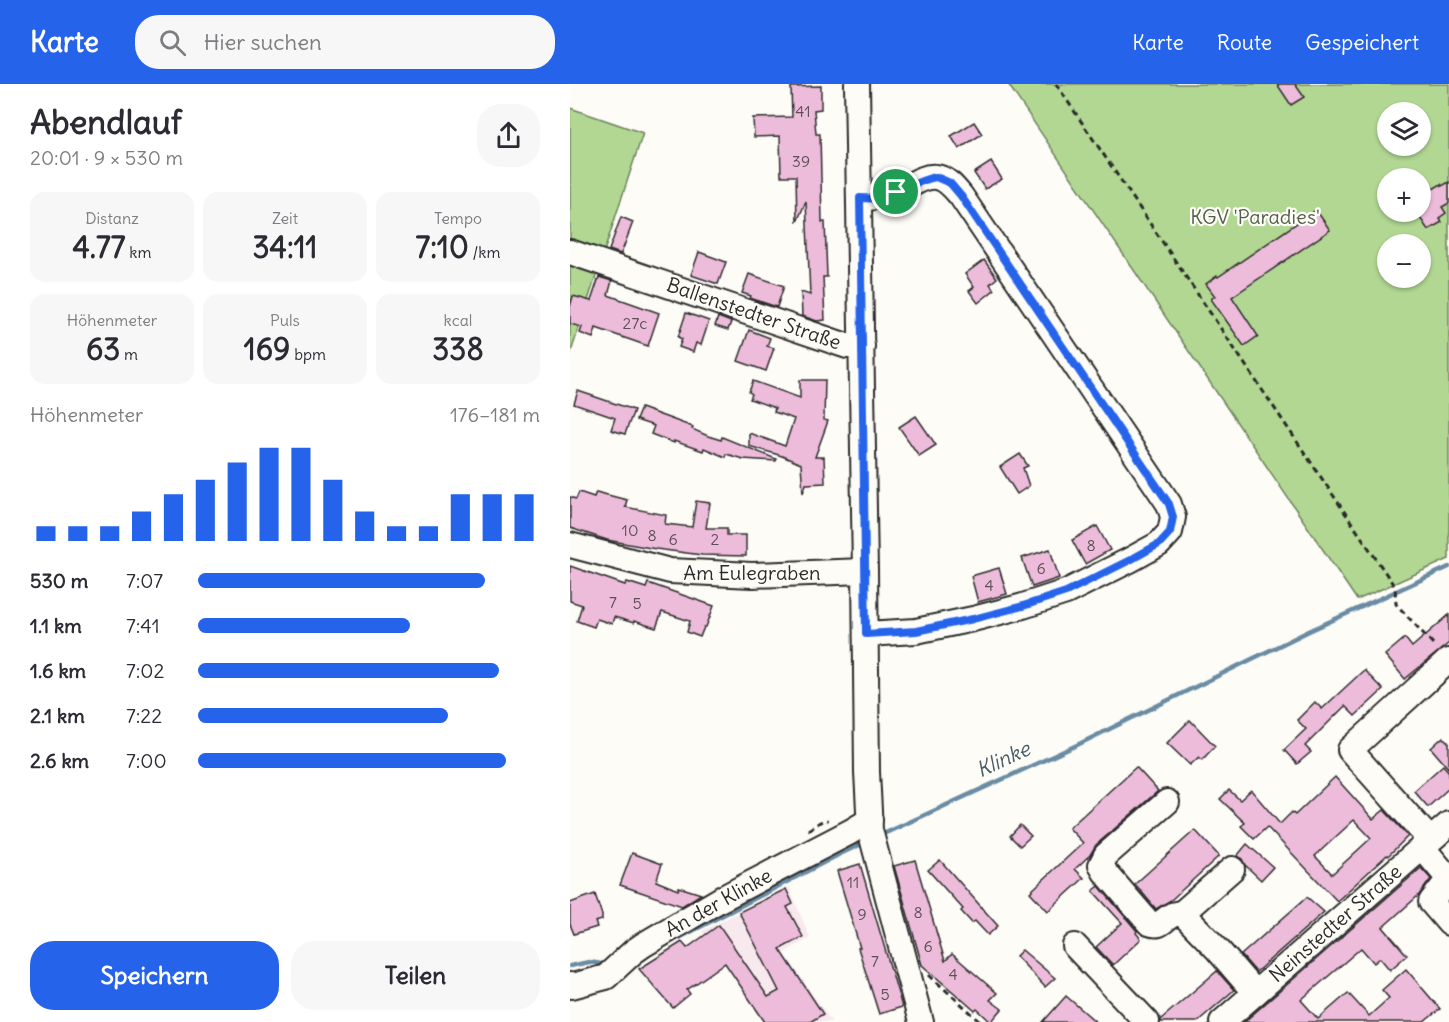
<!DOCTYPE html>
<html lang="de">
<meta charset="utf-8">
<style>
body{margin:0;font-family:Delius,sans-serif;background:#f7f7f7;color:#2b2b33;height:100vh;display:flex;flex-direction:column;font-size:22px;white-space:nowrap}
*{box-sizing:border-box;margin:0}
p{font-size:20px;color:#7c7c81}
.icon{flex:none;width:33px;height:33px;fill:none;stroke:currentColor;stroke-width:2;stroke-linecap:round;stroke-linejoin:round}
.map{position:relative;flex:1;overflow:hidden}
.panel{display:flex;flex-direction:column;background:#fff;width:570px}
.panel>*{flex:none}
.tools{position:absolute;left:807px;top:18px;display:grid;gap:12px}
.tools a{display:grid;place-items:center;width:54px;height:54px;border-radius:50%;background:#fff;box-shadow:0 2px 4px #0004;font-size:30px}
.pin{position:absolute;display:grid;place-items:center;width:51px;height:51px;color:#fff;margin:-26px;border:3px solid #fff;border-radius:50%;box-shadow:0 2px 6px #0007}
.round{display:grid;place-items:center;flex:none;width:63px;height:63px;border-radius:24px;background:#f7f7f7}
.summary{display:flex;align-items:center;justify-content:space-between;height:102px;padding:0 30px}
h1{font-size:33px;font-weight:800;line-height:45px}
.metrics{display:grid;grid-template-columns:repeat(3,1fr);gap:9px;height:102px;padding:6px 30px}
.metrics div{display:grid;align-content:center;border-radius:15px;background:#f7f7f7;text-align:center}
.metrics b{font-size:30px;font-weight:800}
.metrics small{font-size:16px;font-weight:400}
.metrics p{font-size:16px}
.chart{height:168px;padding:12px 30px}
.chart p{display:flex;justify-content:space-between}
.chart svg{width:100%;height:108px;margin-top:6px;stroke:#2563eb;stroke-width:6}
.primary-button{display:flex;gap:12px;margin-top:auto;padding:12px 30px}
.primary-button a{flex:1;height:69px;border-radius:24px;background:#2563eb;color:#fff;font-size:24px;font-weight:800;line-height:69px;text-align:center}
.primary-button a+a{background:#f7f7f7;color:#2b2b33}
ul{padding:0 30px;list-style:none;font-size:20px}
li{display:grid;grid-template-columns:96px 72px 1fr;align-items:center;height:45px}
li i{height:15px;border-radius:8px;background:#2563eb}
header{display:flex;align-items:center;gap:36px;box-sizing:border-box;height:84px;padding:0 30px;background:#2563eb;color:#fff}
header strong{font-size:28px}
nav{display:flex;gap:33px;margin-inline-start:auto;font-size:21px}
.search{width:420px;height:54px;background:#f7f7f7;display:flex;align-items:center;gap:15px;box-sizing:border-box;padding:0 21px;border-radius:24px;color:#7c7c81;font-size:22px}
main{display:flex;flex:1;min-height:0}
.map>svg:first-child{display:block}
.built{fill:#f8e9ef}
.green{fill:#b1d792;stroke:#6e815e;stroke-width:1.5;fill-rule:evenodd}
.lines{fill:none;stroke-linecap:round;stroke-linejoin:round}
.stream{stroke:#6a8ca3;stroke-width:4.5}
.building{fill:#eebcdb;stroke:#2b2b2b;stroke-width:1.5;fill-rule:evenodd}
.minor-casing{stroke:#2b2b2b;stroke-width:28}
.path{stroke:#2b2b2b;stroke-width:3;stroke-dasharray:6 4.5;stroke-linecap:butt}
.minor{stroke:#fdfcf7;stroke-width:24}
.route-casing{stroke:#fff;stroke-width:12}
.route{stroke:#2563eb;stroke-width:8}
.labels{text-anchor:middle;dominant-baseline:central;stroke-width:4.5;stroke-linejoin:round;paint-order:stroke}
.number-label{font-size:16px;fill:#5c4f57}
.park-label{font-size:20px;fill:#535f4a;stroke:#fdfcf7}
.street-label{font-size:20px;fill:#2b2b2b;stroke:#fdfcf7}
.water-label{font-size:21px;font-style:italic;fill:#4a5c67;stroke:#fdfcf7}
</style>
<header>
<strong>Karte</strong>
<div class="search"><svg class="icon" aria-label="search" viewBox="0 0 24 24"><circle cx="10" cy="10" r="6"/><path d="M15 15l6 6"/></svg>Hier suchen</div>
<nav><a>Karte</a><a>Route</a><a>Gespeichert</a></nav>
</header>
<main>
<section class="panel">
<div class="summary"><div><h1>Abendlauf</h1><p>20:01 · 9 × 530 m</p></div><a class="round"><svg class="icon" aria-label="share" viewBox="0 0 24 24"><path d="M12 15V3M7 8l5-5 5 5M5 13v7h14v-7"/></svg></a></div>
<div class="metrics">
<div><p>Distanz</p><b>4.77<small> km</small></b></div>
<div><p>Zeit</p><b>34:11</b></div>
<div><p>Tempo</p><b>7:10<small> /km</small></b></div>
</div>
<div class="metrics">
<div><p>Höhenmeter</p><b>63<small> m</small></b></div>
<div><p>Puls</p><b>169<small> bpm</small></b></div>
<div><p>kcal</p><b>338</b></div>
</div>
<div class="chart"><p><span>Höhenmeter</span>176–181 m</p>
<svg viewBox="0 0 160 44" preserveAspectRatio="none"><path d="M5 44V38M15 44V38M25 44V38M35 44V32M45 44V25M55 44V19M65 44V12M75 44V6M85 44V6M95 44V19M105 44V32M115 44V38M125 44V38M135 44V25M145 44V25M155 44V25"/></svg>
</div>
<ul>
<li><b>530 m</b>7:07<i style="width:84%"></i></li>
<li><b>1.1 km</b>7:41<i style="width:62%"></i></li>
<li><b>1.6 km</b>7:02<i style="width:88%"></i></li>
<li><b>2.1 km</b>7:22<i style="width:73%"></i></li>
<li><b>2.6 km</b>7:00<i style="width:90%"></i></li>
</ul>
<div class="primary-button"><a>Speichern</a><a>Teilen</a></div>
</section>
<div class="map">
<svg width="879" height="938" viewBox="0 0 879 938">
<rect width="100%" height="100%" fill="#fdfcf7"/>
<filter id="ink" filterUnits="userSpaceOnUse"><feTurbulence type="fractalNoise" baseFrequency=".0167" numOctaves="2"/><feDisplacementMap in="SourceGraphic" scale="12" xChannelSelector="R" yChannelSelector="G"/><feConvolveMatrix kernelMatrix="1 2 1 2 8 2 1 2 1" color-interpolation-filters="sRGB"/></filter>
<g filter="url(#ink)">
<path class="built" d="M219 803 240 854 214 869 262 938H193L132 847Z"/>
<g class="green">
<path d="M438 0H879V475L787 516ZM818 28H850V62H818ZM818 94H850V128H818ZM818 160H850V194H818Z"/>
<path d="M0 24 73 49 0 271Z"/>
</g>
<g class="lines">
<g class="stream">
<path d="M309 752 507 661 739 547 879 483"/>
<path d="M109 854 270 770 296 758"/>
<path d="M0 882 19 878 38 881"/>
</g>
</g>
<g class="building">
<path d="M707 0H725L734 13 721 21Z"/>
<path d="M251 2V25L244 26 246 50H250L252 138H255L257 193H253L255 236 247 237 232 232 231 208 240 211 236 117 227 138 226 92H211L210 52 184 53 183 34 222 33 221 3Z"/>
<path d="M404 38 412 50 389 65 381 52Z"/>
<path d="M421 78 432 95 415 105 404 89Z"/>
<path d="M879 98V119L872 123 876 129 869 134 872 138 858 146 849 132 851 131 850 108 861 102 863 105 871 100 872 102Z"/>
<path d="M746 126 760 146 662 213 688 252 674 262 641 215 645 212 636 200 647 192 648 193Z"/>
<path d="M51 133 63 138 51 170 39 166Z"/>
<path d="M129 168 156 178 148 200 121 191Z"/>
<path d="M414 176 427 194 420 200 424 206 408 219 399 207 404 203 395 190Z"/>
<path d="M179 190 214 202 207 223 180 214 181 212 172 209Z"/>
<path d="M29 193 42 197 38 211 89 229 78 262 26 244 23 254 10 249 12 243 0 240V223L3 212 21 217Z"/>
<path d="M116 229 139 237 131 261 126 259 123 268 109 263 112 255 108 253Z"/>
<path d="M148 233 161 238 158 246 145 242Z"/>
<path d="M179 246 200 254 197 262 204 264 196 287 168 277Z"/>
<path d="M230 296H255L254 336 258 337 245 373H254L255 399 236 400 233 409 231 380 212 372 179 362V349L215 362 224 335 204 328 205 324 180 315 182 310 179 308 183 297 230 314Z"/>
<path d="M8 307 64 326 55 350 41 346 45 334 4 320Z"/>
<path d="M71 324 123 343 122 345 138 352 151 356 152 353 206 375V377L173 375 156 370 155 373 134 364 133 367 104 357V359L81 350 84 342 66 336Z"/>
<path d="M346 332 366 361 349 372 329 343Z"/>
<path d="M450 370 458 382 453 384 459 402 447 410 430 383Z"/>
<path d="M9 408 24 413 26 408 57 416 55 423 96 431 95 440 122 443 126 417 140 419 136 444H157V451H176V472L132 471 86 465 37 456 0 444V413L6 415Z"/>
<path d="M527 442 540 466 515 480 502 456Z"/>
<path d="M480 465 489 494 462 503 452 474Z"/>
<path d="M0 482 55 501 57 498 76 504 78 499 144 522 136 543H134L130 553 117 548 120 537 92 528 86 544 64 537V539L44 533 42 540 27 535 24 543 7 537 12 521 0 517Z"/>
<path d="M429 484 437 510 408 518 401 492Z"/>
<path d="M879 531V559L835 595 815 571 835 554 842 563Z"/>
<path d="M794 586 813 606 785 632 775 622 735 662 741 668 727 680 714 666 736 645 727 636 745 618 752 625Z"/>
<path d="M620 636 645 662 632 676 629 673 620 681 597 659Z"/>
<path d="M873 653 879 659V685L861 664Z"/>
<path d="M873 681 879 688V704L858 723 844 707Z"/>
<path d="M566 683 588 707 526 761 520 771 505 785 514 794 478 827 460 808 513 759 499 744Z"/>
<path d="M765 693 803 735 814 726 838 752 818 772 817 771 767 817 697 743 684 755 671 742 675 739 650 715 659 706 670 716 681 706 710 740 722 728 725 731ZM784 736 801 754 762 790 745 772Z"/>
<path d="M450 741 461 752 450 762 440 752Z"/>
<path d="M625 746 649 772 601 816 586 825 565 800Z"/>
<path d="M677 760 703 783 691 796 675 781 672 775 667 772Z"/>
<path d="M62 769 92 780 86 797 108 806 109 803 131 810 112 822 50 801Z"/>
<path d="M345 776 375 877 382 870 427 909 420 916 432 925 421 938 407 925 405 927 396 919 352 881 324 782Z"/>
<path d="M370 776 428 842 418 851 405 837 402 839 391 827 393 825 358 786Z"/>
<path d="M290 780 332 923 309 930 288 864H290L267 787Z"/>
<path d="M851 784 861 795 849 811 813 843 837 871 820 886 810 874 804 879 791 864 731 916 748 935 778 909 799 932 819 914 812 906 836 885 870 925 854 938H674Z"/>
<path d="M529 802 567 847 566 849 571 855 543 881 526 863 552 839 523 807Z"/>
<path d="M216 805 223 820 217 823 233 853 210 865 253 930 240 938H195L155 879 117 906 120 910 103 924 69 885 112 858 117 864 149 841 198 913 209 907 169 828Z"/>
<path d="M25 810 32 831V836L25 838 27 843 4 850 0 840V819Z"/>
<path d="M737 813 754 828 686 888 671 871Z"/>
<path d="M452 866 485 894 475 903 446 872Z"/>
<path d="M647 887 664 906 627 938H591V935Z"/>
<path d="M496 912 526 938H473Z"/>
</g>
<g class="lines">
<g class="minor-casing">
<g id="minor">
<path d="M287 0 295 487 297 688 300 746 351 938"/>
<path d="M290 114C303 114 314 113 327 108 338 104 352 91 366 93 377 94 385 105 391 112L599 420 603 433 600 448 589 460 560 476 496 508 453 522 403 535 346 547 296 550"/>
<path d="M0 168 277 262H292"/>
<path d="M0 461 100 487 182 491 295 487"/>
<path d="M597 718 536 771 531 781 535 788 579 839C591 844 592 836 602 831 605 830 608 829 612 829L648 866 685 909"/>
<path d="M860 756 780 666 878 577"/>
<path d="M852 763 879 795 861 818 879 839"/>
<path d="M612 829 662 785"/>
<path d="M505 862 577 938"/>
<path d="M0 901 2 902 36 893 63 868 73 861 151 815 280 748 300 736"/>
<path d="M652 938 879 740"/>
</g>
</g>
<g class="path">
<path d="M486 0 825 503 826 520 865 562"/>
<path d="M238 746 250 738 258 736"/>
<path d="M359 891 411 938"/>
</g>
<use href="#minor" class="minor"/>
</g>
</g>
<g class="lines" filter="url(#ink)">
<g class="route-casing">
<path id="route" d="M366 93 380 99 391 112 599 420 603 433 600 448 589 460 560 476 496 508 453 522 403 535 346 547 296 550 290 114C296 114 304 115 310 114 330 110 346 96 366 93Z"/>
</g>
<use href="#route" class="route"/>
</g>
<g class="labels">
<g class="number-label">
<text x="233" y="27">41</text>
<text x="231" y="77">39</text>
<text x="65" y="239">27c</text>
<text x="60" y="446">10</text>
<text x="82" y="451">8</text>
<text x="103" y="455">6</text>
<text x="145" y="455">2</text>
<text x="521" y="461">8</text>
<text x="471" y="484">6</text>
<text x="419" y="501">4</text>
<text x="43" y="518">7</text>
<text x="67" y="519">5</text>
<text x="283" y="798">11</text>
<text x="348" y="828">8</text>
<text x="292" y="830">9</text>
<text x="358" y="862">6</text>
<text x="305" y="877">7</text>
<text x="383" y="890">4</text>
<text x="315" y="910">5</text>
</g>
<g class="park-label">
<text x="685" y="132">KGV 'Paradies'</text>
</g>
<g class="street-label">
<text transform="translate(184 229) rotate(19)">Ballenstedter Straße</text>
<text x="182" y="488">Am Eulegraben</text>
<text transform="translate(148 818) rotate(-29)">An der Klinke</text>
<text transform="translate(765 839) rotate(-41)">Neinstedter Straße</text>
</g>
<g class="water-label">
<text transform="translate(433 675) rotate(-25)">Klinke</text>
</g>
</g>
</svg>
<div class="tools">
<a><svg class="icon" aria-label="layers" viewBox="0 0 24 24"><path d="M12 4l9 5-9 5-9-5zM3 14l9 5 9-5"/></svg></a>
<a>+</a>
<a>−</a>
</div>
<div class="pin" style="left:326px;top:108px;background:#1e9e55"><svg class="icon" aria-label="arrive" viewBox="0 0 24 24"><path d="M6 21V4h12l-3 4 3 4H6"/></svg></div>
</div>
</main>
